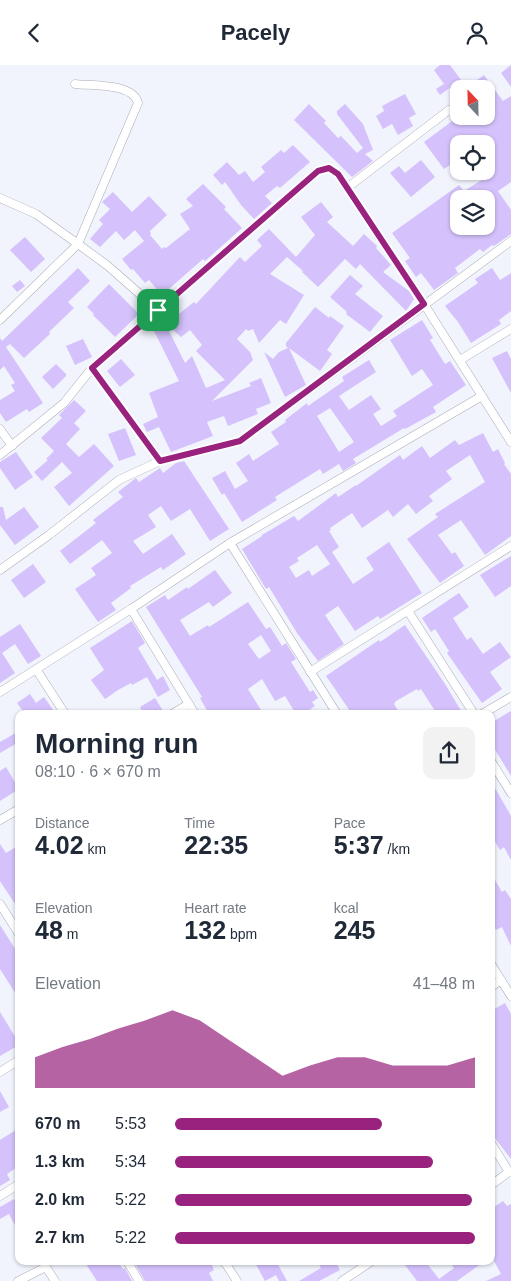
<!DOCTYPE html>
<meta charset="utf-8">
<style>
body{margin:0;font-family:Arial,sans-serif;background:#f2f2f3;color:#1f2937;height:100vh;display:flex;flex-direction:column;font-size:19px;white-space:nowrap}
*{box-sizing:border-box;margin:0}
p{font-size:16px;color:#747a83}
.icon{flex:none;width:28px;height:28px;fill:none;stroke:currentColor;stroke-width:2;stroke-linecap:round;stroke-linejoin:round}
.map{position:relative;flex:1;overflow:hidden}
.drawer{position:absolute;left:15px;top:645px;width:480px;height:555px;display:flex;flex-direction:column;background:#fff;border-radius:10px;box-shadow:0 1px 4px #0004}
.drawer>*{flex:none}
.needle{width:32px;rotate:338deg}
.controls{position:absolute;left:450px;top:15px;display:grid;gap:10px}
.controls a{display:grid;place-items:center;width:45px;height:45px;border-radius:10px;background:#fff;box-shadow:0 1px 4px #0004;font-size:25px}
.pin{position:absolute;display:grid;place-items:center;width:42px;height:42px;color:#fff;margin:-21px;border-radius:10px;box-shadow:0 2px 8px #0006}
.round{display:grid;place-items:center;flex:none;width:52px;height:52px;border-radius:10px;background:#f2f2f3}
.overview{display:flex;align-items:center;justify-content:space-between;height:85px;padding:0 20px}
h1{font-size:28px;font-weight:800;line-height:38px}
.metrics{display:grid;grid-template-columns:repeat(3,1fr);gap:8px;height:85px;padding:5px 20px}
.metrics div{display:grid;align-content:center}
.metrics b{font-size:25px;font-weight:800}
.metrics small{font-size:14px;font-weight:400}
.metrics p{font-size:14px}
.chart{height:140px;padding:10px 20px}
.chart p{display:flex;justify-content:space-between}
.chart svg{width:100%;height:90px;margin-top:5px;fill:#98227d;opacity:.7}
ul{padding:0 20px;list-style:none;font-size:16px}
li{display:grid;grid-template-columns:80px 60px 1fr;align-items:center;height:38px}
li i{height:12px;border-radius:6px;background:#98227d}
header{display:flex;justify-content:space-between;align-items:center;height:65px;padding:0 20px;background:#fff;font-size:22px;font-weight:800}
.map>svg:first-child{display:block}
.building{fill:#d5c2fc;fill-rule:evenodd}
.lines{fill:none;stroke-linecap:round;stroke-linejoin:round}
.street-casing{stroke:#abadb6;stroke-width:9}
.street{stroke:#fff;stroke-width:8}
.route-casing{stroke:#fff;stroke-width:10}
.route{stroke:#98227d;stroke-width:6}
</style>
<header><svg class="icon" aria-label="back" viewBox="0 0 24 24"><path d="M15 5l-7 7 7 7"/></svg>Pacely<svg class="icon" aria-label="person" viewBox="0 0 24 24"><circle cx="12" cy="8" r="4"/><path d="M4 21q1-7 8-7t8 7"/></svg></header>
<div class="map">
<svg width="511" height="1216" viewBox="0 0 511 1216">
<rect width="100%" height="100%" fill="#f1f3fd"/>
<g class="building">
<path d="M440 0H450L461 15 440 30 436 24 444 19 434 5Z"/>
<path d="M511 0V22L501 8Z"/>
<path d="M484 10 503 36 511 31V117L498 126 511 145V169L494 181 492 180 483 187 480 184 455 203 458 208 434 225 421 208 416 212 405 196 410 193 392 168 459 120 464 126 485 113 482 106H486V79H451L459 91V94L444 104 424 77 459 51H486V24H465ZM486 128V161H459V134H478Z"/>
<path d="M405 29 416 49 409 53 413 61 398 70 392 59 383 64 376 51 384 46 382 41Z"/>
<path d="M309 39 326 56 324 58 338 73 341 71 357 88 363 83 337 49V46L345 39 363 59 373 85 365 89 373 96 352 112 294 55Z"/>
<path d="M293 80 310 97 280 123 277 121 265 131 272 138 254 154 241 140 225 117 222 120 213 110 227 97 239 110 245 106 253 117 265 107 261 102 281 85 284 88Z"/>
<path d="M421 95 435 112 411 132 390 108 399 101 405 108Z"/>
<path d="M203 119 226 142 224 144 242 163 205 196 203 194 162 230 149 215 145 218 133 204 131 205 122 194 144 176 135 165 124 175 116 166 100 182 90 174 103 159 99 155 110 144 102 137 113 127 132 147 149 131 167 150 150 166 151 169 150 170 162 184 164 182 166 183 190 164 180 149 193 141 186 134Z"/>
<path d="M321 137 333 152 327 157 353 181 364 169 377 181 376 183 391 200 383 207 409 226 414 234 406 246 360 199 356 204 345 194 318 222 302 207 303 206 287 192 270 209 304 230 286 259 280 255 259 278 253 264 248 266 246 264 237 274 250 287 253 295 212 336 251 321 249 318 261 313 271 338 256 344 258 349 228 361 224 351 207 357 213 371 171 387 159 362 147 367 143 359 158 352 149 328 179 316 154 266 166 260 185 298 192 291 206 323 225 315 196 286 202 280 190 265 181 272 168 260 171 258 170 256 194 237 196 239 240 192 245 197 262 181 257 175 269 164 296 192 315 170 301 152Z"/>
<path d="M25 172 45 194 31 207 10 185Z"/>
<path d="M78 203 90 216 68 237 74 243 49 267 50 269 24 293 10 279 6 282 43 338 29 347 27 344 6 357 0 348V335L15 326 11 320 15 318 4 301 0 305V273L2 276Z"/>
<path d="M492 203 500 215 511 208V246L499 255 501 259 471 278 458 257 445 241 478 218 475 214Z"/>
<path d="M350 210 363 221 355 229 383 251 370 267 346 249 347 247 330 232Z"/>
<path d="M20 215 25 221 17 227 12 221Z"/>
<path d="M109 219 139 249 115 272 93 250 94 249 87 242Z"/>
<path d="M315 242 329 253 330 251 344 261 327 285 332 289 320 306 289 283 306 320 285 332 264 287 273 294 279 287 288 283 286 281V278Z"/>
<path d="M422 255 433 273 430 275 445 299 450 296 466 320 433 342 436 347 405 364 404 363 353 394 356 398 343 406 339 399 323 409 320 404 275 432 277 435 242 457 224 428 222 430 212 413 225 406 235 424 248 416 236 398 249 389 253 396 279 379 271 367 286 357 285 355 307 338 308 341 344 316 342 312 369 295 376 307 339 331 349 345 371 330 381 344 373 349 381 361 397 351 393 346 433 320 422 304 412 311 390 275ZM330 343 354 377 339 387 317 351Z"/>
<path d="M83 274 92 292 75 300 66 281Z"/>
<path d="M507 286 511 294V328L492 293Z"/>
<path d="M121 294 135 310 120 322 107 306Z"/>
<path d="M56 299 66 309V311L53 324 42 312Z"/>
<path d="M74 335 86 346 74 358 80 364 66 379 79 392 94 379 114 401 69 441 54 422 72 408 62 397 42 416 34 407 48 395 46 394 54 386 41 373 62 353 59 350Z"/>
<path d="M125 363 136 390 119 396 108 369Z"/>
<path d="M483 368 493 387 498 384 505 398 504 399 511 409V471L485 490 461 455 438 470 452 489 455 487 464 501 440 518 407 474 438 452 435 449 485 417 470 390 446 406 452 414 429 431 433 436 416 449 408 439 393 452 388 445 362 463 352 448 330 463 331 465 329 466 339 482 332 487 353 519 374 505 366 493 389 477 422 528 380 554 378 551 355 566 338 541 325 550 344 579 318 596 297 568 269 522 266 524 242 484 262 471V470L294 451 298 456 336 428 338 432 356 420V421L400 390 403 395 422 381 430 393 455 375 459 380ZM317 480 330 499 312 511 309 505 296 513 289 502 299 496 297 493Z"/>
<path d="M16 387 33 412 15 425 0 403V397Z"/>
<path d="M184 396 229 464 210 476 190 444 171 456 161 441 148 450 156 462 133 476 143 489 172 469 186 489 163 505 161 502 130 521 131 523 111 538 116 545 98 557 75 524 96 510 91 503 112 488 102 475 70 499 60 486 96 458 93 455 123 432 118 427 136 413 139 417 160 403 163 408 176 398Z"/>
<path d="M0 442H3L6 455 24 442 39 462 15 480 0 460Z"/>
<path d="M511 491V521L495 532 480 510Z"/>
<path d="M33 499 46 517 24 533 11 515Z"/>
<path d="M215 505 232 528 213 542 209 537 180 555 190 571 208 560 209 562 248 537 266 564 270 562 282 581 286 578 296 594 291 597 310 627 313 625 318 633 312 637 315 641 303 649H296L285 631 275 636 262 614 248 624 261 645 256 649H209L200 633 202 632 146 542 165 530 168 535 187 522 188 524ZM261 570 271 586 259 594 248 579Z"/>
<path d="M459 528 469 542 453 553 467 575 471 572 483 589 500 577 511 592 490 607 502 624 482 638 447 588 449 586 435 564 431 567 422 553Z"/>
<path d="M132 556 145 578 138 583 157 615 163 611 170 625 158 632 147 612 132 620 131 618 118 625 105 634 91 615 104 605 90 583Z"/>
<path d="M20 559 41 591 28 599 15 579 2 588 15 608 0 618V572Z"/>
<path d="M405 560 445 619 463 649H437L421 624 418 626 417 624 396 636 394 639 400 649H352L335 624 326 611 379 575 380 577Z"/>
<path d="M30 629 36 638 44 632 56 649H25L17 638Z"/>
<path d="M155 633 165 649H144L140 642Z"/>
<path d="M511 646V711L491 678V658Z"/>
<path d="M19 666V677L0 688V677Z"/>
<path d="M6 702 19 724 0 736V706Z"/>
<path d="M491 716 511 751V795L504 782 500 785 491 770Z"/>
<path d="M0 779 6 788 19 780V845L0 816Z"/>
<path d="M491 808 502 827 505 825 511 834V881L502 862 496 865 491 857Z"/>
<path d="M0 860 19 890V934L0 904Z"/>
<path d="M505 938 511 949V1094L491 1068V946Z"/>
<path d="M0 947 19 978V980L0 991Z"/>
<path d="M0 1026 9 1042 0 1047Z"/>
<path d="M19 1063V1101L7 1109 10 1115 0 1121V1075Z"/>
<path d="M14 1134 19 1142V1168L9 1149 0 1154V1142Z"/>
<path d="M503 1136 507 1141 511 1139V1216H486L501 1209 493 1194 491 1195V1144Z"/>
<path d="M84 1196H117L123 1204 125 1203 132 1216H97Z"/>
<path d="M210 1196 214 1205 209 1208 213 1216H145L134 1197Z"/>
<path d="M254 1196H276L287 1216H279L276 1210 265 1216Z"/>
<path d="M317 1196H335L340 1205 319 1216H299L321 1203Z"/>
<path d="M402 1196H425L439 1214 454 1203 452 1200 456 1196H485L457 1216H417Z"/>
</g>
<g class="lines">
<g class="street-casing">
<g id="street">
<path d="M347 123 449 45"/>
<path d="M0 133 36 149 78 179 108 201 158 245 318 106 329 103 338 109 424 239 511 377"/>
<path d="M0 255 78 179 138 38C133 18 92 21 75 19"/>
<path d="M460 295 511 264"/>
<path d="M92 303 160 396"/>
<path d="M0 364 12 381"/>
<path d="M0 390 64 338 92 303 158 245"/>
<path d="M230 478 337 649"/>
<path d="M0 505 49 470 119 415 160 396 240 376 511 176"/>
<path d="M131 544 195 649"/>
<path d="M408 546 474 649"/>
<path d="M36 604 65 649"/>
<path d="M310 607 511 481"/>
<path d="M0 627 131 544 230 478 482 331"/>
<path d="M172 649 189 639"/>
<path d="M482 649 511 632"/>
<path d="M491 696 511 728"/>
<path d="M0 755 19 744"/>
<path d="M0 839 19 869"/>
<path d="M491 899 511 931"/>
<path d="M491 922 501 915"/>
<path d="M0 1007 19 995"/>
<path d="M491 1078 509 1107 491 1120"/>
<path d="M0 1131 19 1119"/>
<path d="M127 1196 139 1216"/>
<path d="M224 1196 237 1216"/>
<path d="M18 1216 46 1202 55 1216"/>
<path d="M342 1216 372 1196"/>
</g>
</g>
<use href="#street" class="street"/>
</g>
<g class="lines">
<g class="route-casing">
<path id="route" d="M329 103 338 109 424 239 240 376 160 396 92 303 318 106Z"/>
</g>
<use href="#route" class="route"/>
</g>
</svg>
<div class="controls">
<a><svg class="needle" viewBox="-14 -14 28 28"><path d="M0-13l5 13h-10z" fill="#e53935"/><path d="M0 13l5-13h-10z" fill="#747a83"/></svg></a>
<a><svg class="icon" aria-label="locate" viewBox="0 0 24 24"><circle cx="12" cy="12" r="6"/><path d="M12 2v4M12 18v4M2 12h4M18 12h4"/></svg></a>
<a><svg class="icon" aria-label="layers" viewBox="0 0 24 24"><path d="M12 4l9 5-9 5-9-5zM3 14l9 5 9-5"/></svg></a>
</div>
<div class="pin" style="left:158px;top:245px;background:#1e9e55"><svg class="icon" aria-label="arrive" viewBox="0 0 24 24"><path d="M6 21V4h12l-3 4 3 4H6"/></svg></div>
<section class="drawer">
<div class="overview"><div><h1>Morning run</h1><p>08:10 · 6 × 670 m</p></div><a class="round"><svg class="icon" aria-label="share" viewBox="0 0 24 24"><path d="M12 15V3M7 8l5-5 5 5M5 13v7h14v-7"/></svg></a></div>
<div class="metrics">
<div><p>Distance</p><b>4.02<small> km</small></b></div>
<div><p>Time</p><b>22:35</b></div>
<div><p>Pace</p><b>5:37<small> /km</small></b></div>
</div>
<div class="metrics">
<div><p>Elevation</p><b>48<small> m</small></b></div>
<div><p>Heart rate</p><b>132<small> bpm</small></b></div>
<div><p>kcal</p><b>245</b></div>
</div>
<div class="chart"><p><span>Elevation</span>41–48 m</p>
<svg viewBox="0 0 160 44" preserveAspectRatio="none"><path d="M0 44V29L10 24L20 20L30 15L40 11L50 6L60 11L70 20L80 29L90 38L100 33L110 29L120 29L130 33L140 33L150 33L160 29V44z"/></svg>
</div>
<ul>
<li><b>670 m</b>5:53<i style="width:69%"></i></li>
<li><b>1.3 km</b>5:34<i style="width:86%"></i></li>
<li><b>2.0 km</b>5:22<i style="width:99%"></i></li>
<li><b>2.7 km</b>5:22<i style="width:100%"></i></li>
</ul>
</section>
</div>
